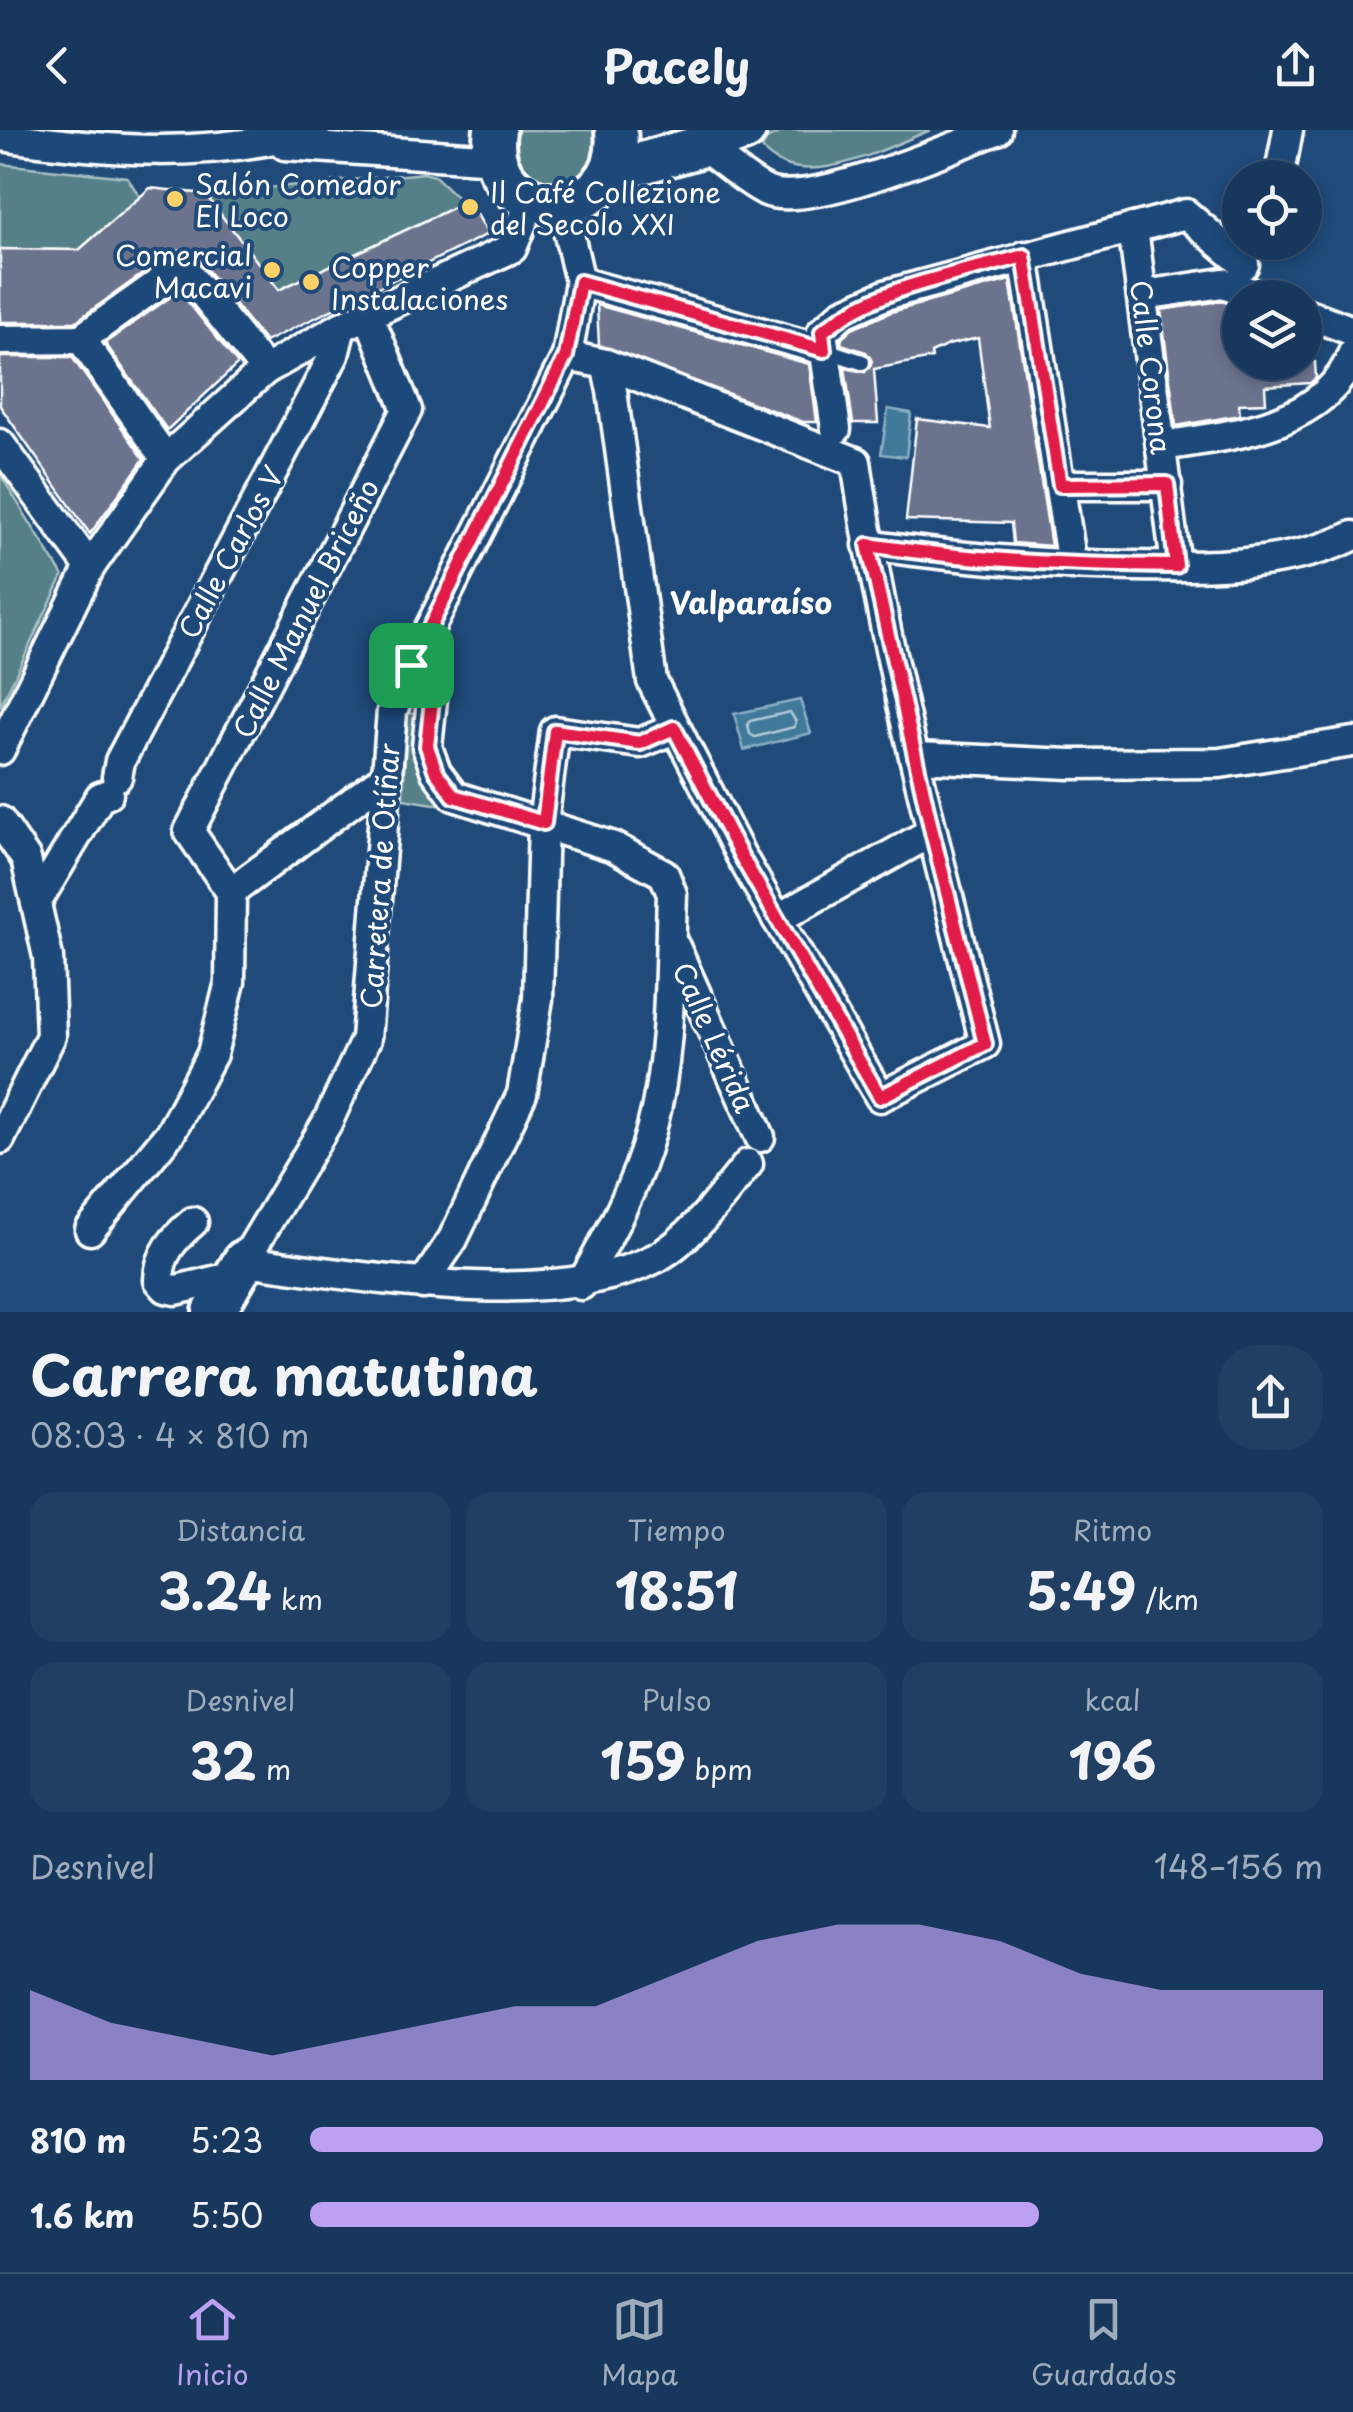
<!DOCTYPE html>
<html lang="es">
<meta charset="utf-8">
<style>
body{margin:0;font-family:"Playpen Sans",sans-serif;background:#203f62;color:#f1f3f6;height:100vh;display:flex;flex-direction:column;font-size:38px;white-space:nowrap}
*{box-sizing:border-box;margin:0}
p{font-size:32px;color:#9eacbb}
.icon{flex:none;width:55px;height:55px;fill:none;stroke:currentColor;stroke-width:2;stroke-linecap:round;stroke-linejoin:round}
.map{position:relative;height:1182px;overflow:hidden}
.details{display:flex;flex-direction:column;background:#17385c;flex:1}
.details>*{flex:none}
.buttons{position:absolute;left:1222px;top:30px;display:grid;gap:20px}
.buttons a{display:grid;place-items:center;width:100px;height:100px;border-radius:50%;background:#17385c;box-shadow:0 5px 15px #0003,0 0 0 2px #365272;font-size:50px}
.pin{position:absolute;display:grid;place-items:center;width:85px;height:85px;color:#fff;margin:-42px;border-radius:20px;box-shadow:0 5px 15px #0006}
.round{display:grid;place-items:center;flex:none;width:105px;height:105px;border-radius:40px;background:#203f62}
.head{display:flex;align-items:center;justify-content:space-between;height:170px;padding:0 30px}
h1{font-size:55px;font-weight:700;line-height:75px}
.figures{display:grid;grid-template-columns:repeat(3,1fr);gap:15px;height:170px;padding:10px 30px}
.figures div{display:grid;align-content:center;border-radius:25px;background:#203f62;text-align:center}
.figures b{font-size:50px;font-weight:700}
.figures small{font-size:28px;font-weight:400}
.figures p{font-size:28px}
.chart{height:280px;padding:20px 30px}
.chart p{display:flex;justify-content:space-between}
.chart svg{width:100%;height:180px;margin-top:10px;fill:#bca0f2;opacity:.7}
ul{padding:0 30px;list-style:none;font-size:32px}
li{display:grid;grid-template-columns:160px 120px 1fr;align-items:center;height:75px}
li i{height:25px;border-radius:12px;background:#bca0f2}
header{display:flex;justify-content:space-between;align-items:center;height:130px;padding:0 30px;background:#17385c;font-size:45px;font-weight:700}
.tabs{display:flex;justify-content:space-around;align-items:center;height:140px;border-top:2px solid #365272;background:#17385c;font-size:28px;color:#9eacbb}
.tabs a{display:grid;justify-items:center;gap:5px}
.tabs .on{color:#bca0f2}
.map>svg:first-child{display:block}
.green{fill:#548087;stroke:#aac0c3;stroke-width:2.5}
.water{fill:#40799a;stroke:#8cafc2;stroke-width:2.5}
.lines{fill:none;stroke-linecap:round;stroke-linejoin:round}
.shore{stroke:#b3c9d7;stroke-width:2.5}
.building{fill:#6c738d;stroke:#fff;stroke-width:2.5}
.lane-casing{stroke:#fff;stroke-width:21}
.street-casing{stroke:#fff;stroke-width:35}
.secondary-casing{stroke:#fff;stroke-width:48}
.lane{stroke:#1f4a7a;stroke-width:14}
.street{stroke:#1f4a7a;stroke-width:28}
.secondary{stroke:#1f4a7a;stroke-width:40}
.route-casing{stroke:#fff;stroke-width:20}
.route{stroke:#e11d48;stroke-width:12}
.poi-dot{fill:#ffd166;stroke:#1f4a7a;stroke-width:4}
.labels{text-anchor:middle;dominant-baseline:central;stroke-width:8;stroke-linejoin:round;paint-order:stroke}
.poi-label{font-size:28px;fill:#fff;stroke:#1f4a7a;text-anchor:start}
.street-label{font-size:28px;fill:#fff;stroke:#1f4a7a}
.neighbourhood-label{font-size:30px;font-weight:bold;fill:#fff;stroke:#1f4a7a}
</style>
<header><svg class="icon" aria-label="back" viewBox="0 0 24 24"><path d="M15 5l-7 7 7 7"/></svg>Pacely<svg class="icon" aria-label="share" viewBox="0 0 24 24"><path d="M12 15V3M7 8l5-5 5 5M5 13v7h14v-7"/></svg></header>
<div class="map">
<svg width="1353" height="1182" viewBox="0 0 1353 1182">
<rect width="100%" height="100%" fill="#1f4a7a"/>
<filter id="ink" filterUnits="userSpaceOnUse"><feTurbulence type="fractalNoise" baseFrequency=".01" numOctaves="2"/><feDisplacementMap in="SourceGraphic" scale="20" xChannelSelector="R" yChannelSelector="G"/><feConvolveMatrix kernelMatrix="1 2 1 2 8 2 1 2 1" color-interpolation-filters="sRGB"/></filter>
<g filter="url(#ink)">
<g class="green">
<path d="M515 0H595C607 74 500 68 515 0Z"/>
<path d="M786 0H931C886 17 800 66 762 18L768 8Z"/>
<path d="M0 34 127 47 140 67 79 120 0 119Z"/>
<path d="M424 43 435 46 463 73 279 160 205 64Z"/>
<path d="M0 344 63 446 0 577Z"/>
<path d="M407 583 415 584 414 620 453 677 403 669Z"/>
</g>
<g class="water">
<path d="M888 279 911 283 906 327 881 324Z"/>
<path d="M800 570 811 603 744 620 734 584Z"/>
</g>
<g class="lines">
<path class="shore" d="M790 582 796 592 794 597 755 607 750 604 748 595 750 591Z"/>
</g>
<g class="building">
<path d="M150 58 205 64 279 160 469 70 488 104 265 212 196 126 181 120 172 123 75 192H0V119L79 120Z"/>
<path d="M1010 150 1051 416 1013 413 1011 393 906 390 917 289 990 298 978 208 948 215 931 223 932 228 874 239 878 293H853L845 238 865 242 872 231 866 222 841 214 842 208 852 199 891 182Z"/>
<path d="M179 161 238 234 167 300 105 213Z"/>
<path d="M1221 171 1231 174 1232 182H1240V232H1315L1316 248 1310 253 1265 256 1266 273 1239 274 1240 285 1176 296 1161 180Z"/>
<path d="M597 175 809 234 817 292H803L599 215Z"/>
<path d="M0 227H72L144 329 90 404 0 276Z"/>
</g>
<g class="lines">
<g class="lane-casing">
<path id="lane" d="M825 220 862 232"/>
</g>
<g class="street-casing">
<g id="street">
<path d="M0 6C114 22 203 29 315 0"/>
<path d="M285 15 496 29"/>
<path d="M702 16C723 30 744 50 766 61 808 80 952 17 997 0"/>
<path d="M1279 48 1288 0"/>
<path d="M562 74 580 152 567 226 411 535 392 581 366 909 327 993 244 1131C361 1146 553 1182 658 1127 694 1106 721 1066 748 1034"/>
<path d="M1133 98 1176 436"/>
<path d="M1024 126 1072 435"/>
<path d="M580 152 824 220"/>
<path d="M1144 165 1223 153 1266 168"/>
<path d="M1305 183 1353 201"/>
<path d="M81 209 166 329"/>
<path d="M0 210 81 209 182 137 265 240"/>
<path d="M567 226 606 234 856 332C885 528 937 721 985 914L880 967 741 726 652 551 612 261 606 234"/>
<path d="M836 299 822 202 842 184 885 165 1186 84 1244 134"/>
<path d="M0 314 90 437"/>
<path d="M1161 316C1229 306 1326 297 1353 223"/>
<path d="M1060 355H1167"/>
<path d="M868 415C957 428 1045 435 1135 436 1206 437 1288 437 1353 406"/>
<path d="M411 535 432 570 427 617 436 642 454 666 614 717 664 744 672 764C669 843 672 924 651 1001 637 1055 608 1107 581 1155"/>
<path d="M0 620 90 437 166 329 265 240 341 197 512 118 531 70"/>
<path d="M916 627 1070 634 1220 633 1353 612"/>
<path d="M117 647 120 631 334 225 341 197"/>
<path d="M0 691 26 729 48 827 51 906 0 1009"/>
<path d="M231 762 387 646"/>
<path d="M36 773 100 667 108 664"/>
<path d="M777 789 932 702"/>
<path d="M675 817 760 1007"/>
<path d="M193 1092C175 1107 159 1124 159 1150L166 1158 176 1160 234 1146"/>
<path d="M90 1100 171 1002 212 924 230 852 231 762 189 701 407 280 368 184"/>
<path d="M423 1154 453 1109 522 964 538 869 543 693 555 601 640 613 674 599"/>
</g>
</g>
<g class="secondary-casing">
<g id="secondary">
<path d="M495 0C481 95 627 101 616 0"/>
<path d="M610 42 702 16 745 0"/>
<path d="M214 1182 244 1131"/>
</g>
</g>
<use href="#lane" class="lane"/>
<use href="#street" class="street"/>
<use href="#secondary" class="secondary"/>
</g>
</g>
<g class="lines" filter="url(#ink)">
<g class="route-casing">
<path id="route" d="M1024 126 1060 355 1167 354 1176 436C1069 435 974 431 868 415L932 702 985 914 880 967 741 726 674 598 640 613 555 601 544 693 454 666 436 642 427 616 432 570 411 535 566 226 580 152 824 220 822 202C875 156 957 145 1024 126Z"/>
</g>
<use href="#route" class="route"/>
</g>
<g class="poi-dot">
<circle cx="175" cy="69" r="10"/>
<circle cx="470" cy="77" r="10"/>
<circle cx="272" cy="140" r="10"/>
<circle cx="311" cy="152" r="10"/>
</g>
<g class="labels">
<g class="poi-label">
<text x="195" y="53">Salón Comedor<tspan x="195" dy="32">El Loco</tspan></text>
<text x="490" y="61">Il Café Collezione<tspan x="490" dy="32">del Secolo XXI</tspan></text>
<text x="252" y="124" text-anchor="end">Comercial<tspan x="252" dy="32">Macavi</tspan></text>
<text x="331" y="136">Copper<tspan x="331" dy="32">Instalaciones</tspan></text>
</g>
<g class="street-label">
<text transform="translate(1152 237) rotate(83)">Calle Corona</text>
<text transform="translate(230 422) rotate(-62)">Calle Carlos V</text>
<text transform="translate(305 478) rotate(-63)">Calle Manuel Briceño</text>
<text transform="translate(379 746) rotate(-86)">Carretera de Otíñar</text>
<text transform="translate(715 907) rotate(66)">Calle Lérida</text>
</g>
<g class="neighbourhood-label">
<text x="751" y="471">Valparaíso</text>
</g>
</g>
</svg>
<div class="buttons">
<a><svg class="icon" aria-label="locate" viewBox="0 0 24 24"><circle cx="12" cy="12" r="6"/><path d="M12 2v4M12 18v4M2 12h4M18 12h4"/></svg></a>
<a><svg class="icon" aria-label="layers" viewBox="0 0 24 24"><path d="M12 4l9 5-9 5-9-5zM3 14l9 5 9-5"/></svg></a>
</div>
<div class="pin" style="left:411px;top:535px;background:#1e9e55"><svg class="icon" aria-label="arrive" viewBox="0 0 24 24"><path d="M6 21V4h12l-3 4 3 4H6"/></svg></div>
</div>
<section class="details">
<div class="head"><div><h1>Carrera matutina</h1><p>08:03 · 4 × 810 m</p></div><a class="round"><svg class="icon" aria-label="share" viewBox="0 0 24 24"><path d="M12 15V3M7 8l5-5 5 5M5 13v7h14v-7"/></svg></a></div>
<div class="figures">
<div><p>Distancia</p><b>3.24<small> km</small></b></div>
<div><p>Tiempo</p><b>18:51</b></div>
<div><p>Ritmo</p><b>5:49<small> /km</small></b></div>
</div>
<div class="figures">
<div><p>Desnivel</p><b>32<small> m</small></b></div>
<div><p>Pulso</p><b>159<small> bpm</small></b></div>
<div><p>kcal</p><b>196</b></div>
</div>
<div class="chart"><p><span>Desnivel</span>148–156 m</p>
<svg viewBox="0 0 160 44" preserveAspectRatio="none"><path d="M0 44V22L10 30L20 34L30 38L40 34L50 30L60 26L70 26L80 18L90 10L100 6L110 6L120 10L130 18L140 22L150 22L160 22V44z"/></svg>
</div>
<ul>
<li><b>810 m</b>5:23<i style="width:100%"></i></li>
<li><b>1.6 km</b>5:50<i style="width:72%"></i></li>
</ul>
</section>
<nav class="tabs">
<a class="on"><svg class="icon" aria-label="home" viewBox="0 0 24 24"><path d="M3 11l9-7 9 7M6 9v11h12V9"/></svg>Inicio</a>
<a><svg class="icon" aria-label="map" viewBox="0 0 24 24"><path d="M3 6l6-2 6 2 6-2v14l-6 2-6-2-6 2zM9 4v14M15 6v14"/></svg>Mapa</a>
<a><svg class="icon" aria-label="saved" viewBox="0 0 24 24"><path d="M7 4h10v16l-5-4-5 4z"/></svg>Guardados</a>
</nav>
